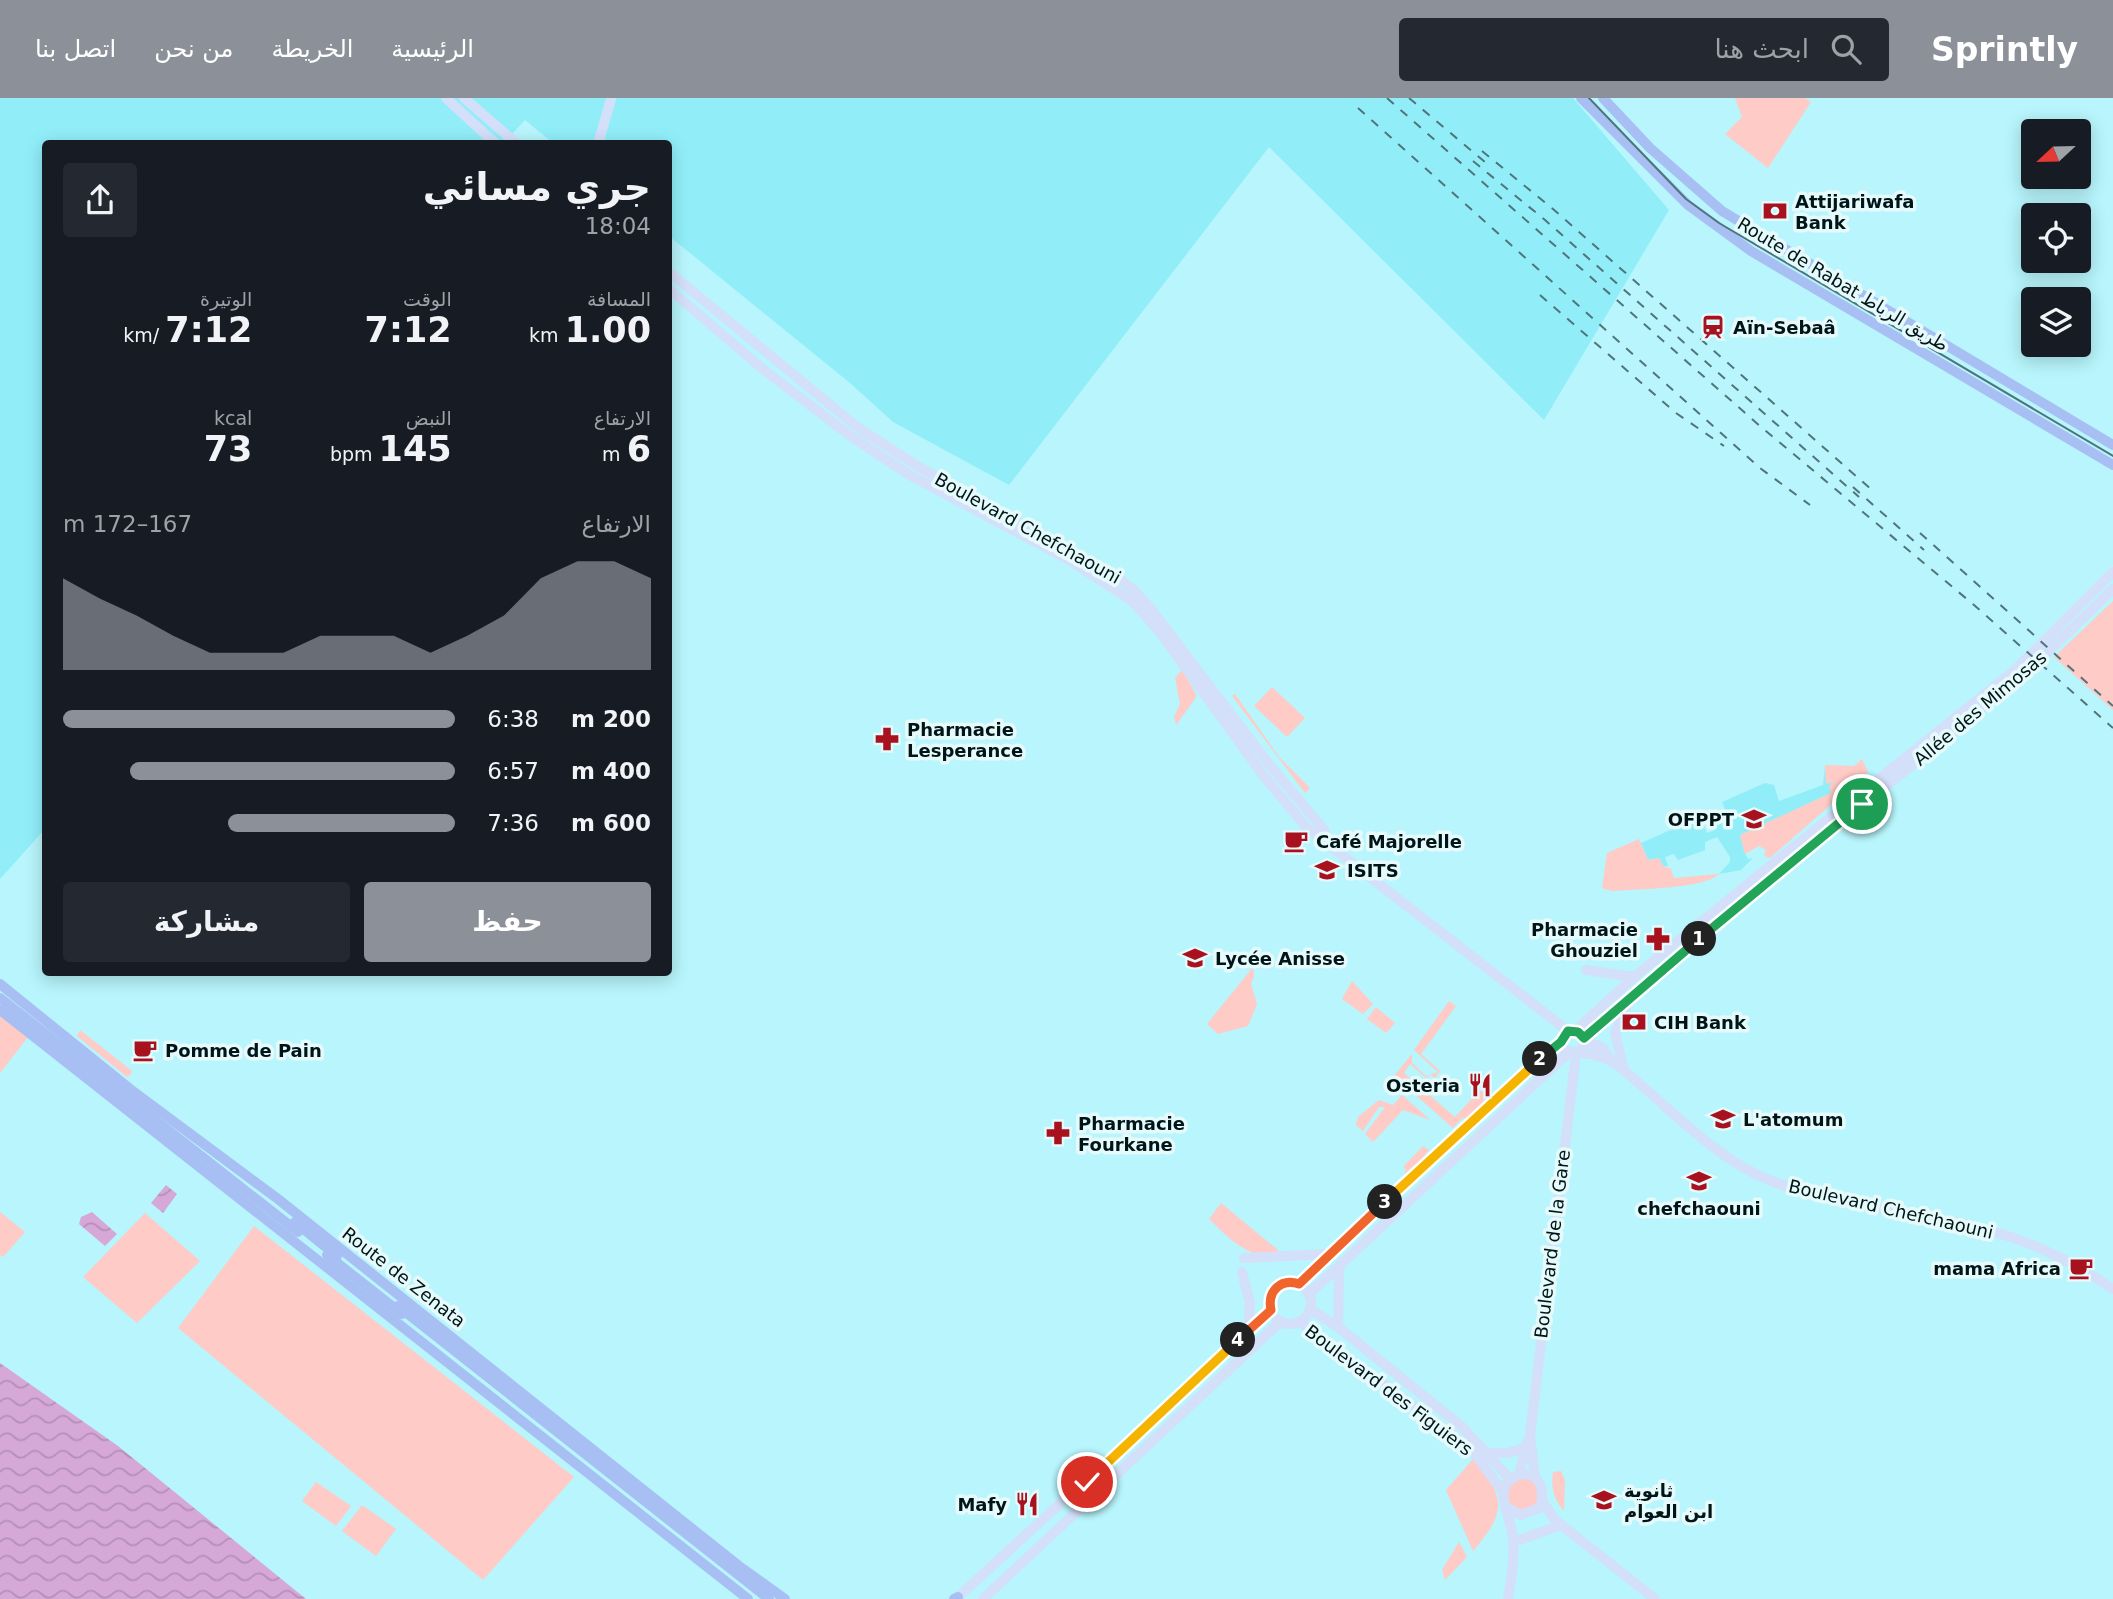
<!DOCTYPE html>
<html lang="ar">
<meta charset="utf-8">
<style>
body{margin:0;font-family:"DejaVu Sans","Noto Sans Arabic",sans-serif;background:#242831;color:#f1f3f6;direction:rtl;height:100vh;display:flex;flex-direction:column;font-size:26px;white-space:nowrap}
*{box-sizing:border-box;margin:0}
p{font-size:23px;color:#9ea1a6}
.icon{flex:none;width:38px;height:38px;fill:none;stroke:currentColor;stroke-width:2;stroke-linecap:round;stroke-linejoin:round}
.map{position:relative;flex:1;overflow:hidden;direction:ltr}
.drawer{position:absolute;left:42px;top:42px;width:630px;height:836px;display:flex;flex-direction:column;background:#171b24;border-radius:7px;box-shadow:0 4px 18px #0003;direction:rtl}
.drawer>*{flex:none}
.needle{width:46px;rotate:248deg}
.buttons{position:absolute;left:2021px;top:21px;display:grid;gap:14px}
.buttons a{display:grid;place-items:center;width:70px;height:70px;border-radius:7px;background:#171b24;box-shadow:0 4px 18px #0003;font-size:35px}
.pin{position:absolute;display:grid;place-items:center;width:60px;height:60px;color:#fff;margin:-30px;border:4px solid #fff;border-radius:50%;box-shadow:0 2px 7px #0007}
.km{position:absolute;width:35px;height:35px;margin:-18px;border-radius:50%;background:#222;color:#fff;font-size:19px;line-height:35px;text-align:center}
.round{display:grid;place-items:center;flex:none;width:74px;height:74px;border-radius:7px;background:#242831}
.overview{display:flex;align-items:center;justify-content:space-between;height:119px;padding:0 21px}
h1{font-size:38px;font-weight:700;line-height:52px}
.figures{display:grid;grid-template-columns:repeat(3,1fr);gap:10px;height:119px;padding:7px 21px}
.figures div{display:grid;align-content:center}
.figures b{font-size:35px;font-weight:700}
.figures small{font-size:19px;font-weight:400}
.figures p{font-size:19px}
.chart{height:196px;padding:14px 21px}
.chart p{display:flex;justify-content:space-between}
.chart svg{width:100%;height:126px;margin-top:7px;fill:#8c9099;opacity:.7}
.primary-button{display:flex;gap:14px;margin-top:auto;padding:14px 21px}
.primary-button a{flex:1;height:80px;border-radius:7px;background:#8c9099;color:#fff;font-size:28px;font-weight:700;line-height:80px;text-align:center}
.primary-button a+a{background:#242831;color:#f1f3f6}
ul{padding:0 21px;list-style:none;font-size:23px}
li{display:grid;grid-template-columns:112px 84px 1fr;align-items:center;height:52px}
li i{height:18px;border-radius:9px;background:#8c9099}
header{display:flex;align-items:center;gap:42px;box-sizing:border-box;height:98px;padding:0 35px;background:#8c9099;color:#fff}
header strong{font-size:33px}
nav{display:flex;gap:38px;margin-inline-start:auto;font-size:24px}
.search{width:490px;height:63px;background:#242831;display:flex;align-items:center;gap:18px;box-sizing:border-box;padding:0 24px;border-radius:7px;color:#9ea1a6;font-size:26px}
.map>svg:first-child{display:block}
.built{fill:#91eef9}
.green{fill:#ffcbc6}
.water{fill:url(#water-waves)}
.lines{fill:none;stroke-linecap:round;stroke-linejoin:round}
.secondary{stroke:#d4dff9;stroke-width:10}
.primary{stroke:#a8bff4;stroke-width:10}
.tram{stroke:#4f757a;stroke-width:2}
.rail{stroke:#4f757a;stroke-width:2;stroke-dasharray:9 9;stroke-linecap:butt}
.split-1-casing{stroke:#fff;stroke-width:14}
.split-2-casing{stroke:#fff;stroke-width:14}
.split-3-casing{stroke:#fff;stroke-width:14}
.split-4-casing{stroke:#fff;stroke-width:14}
.split-5-casing{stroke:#fff;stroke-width:14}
.split-1{stroke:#22a559;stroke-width:9}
.split-2{stroke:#22a559;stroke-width:9}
.split-3{stroke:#f5b400;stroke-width:9}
.split-4{stroke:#f0652b;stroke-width:9}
.split-5{stroke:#f5b400;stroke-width:9}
.labels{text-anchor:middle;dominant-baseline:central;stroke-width:7;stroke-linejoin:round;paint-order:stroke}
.poi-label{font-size:18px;font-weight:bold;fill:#001517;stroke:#e6fafc;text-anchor:start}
.street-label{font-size:18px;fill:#001517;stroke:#e6fafc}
</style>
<header>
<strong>Sprintly</strong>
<div class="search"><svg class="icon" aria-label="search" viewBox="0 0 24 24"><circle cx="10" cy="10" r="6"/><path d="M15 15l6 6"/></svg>ابحث هنا</div>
<nav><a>الرئيسية</a><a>الخريطة</a><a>من نحن</a><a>اتصل بنا</a></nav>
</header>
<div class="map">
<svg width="2113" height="1501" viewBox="0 0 2113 1501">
<defs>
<pattern id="water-waves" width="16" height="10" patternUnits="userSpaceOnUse" patternTransform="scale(1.75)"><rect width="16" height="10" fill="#d5a8d7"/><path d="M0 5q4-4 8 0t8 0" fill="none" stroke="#b590b8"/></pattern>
</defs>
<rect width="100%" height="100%" fill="#b8f5fc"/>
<g class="built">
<path d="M0 0H1573L1669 112 1544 322 1269 49 1009 387 893 324 850 285 669 138 668 46 553 45 525 22 504 45 46 46 45 731 0 781Z"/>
<path d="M1825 667 1826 685 1833 684 1831 695 1741 737 1744 753 1748 761 1753 760 1741 772 1719 776 1730 764V759L1717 739 1705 744V752L1678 762 1674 756 1665 759 1668 768H1663L1659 760 1648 762 1641 745 1700 719 1707 735 1715 732 1713 716 1719 715 1722 725 1730 723 1722 704 1765 685 1774 687 1779 703 1823 687Z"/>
</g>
<g class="green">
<path d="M1735 0H1805L1811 4 1768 70 1725 36 1742 19Z"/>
<path d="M2113 503V612L2054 559Z"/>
<path d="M1182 572 1197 598 1176 627 1174 619 1180 606 1175 580Z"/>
<path d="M1272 589 1305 620 1287 639 1254 608Z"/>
<path d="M1235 596 1279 659 1310 690 1305 695 1232 598Z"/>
<path d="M1862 661 1868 674 1770 760 1764 758 1766 752 1759 748 1745 756 1740 737 1831 695 1829 689 1833 684 1826 686 1825 667 1854 668Z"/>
<path d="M1639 741 1648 762 1659 760 1663 768 1671 771 1674 780 1719 776C1703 791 1637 791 1612 793L1602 790 1607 755Z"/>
<path d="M1253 869 1254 878 1251 886 1257 906 1248 928 1218 936 1207 926Z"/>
<path d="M1352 883 1373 906 1363 916 1342 901Z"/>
<path d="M1449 903 1456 908 1421 956 1440 973 1435 980 1431 977 1426 980 1410 966 1404 975 1455 1019 1480 992 1485 995 1482 1008 1471 1021 1462 1020 1453 1030 1394 978 1412 956V965L1426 978 1438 974 1414 952Z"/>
<path d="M0 907 32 934 0 975Z"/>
<path d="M1376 909 1395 925 1386 935 1367 921Z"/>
<path d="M80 932 132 973 131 976 127 979 77 938Z"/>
<path d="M1402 997 1430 1022 1403 1012 1373 1044 1365 1036 1385 1009H1379L1363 1033 1356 1027 1358 1019 1379 1002 1393 1007Z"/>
<path d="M1423 1048 1429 1052 1425 1056 1427 1062 1412 1072 1410 1078 1404 1077 1406 1071 1403 1069Z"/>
<path d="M1221 1105 1279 1153C1252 1166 1228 1139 1209 1121Z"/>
<path d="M0 1114 25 1134 3 1159 0 1157Z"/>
<path d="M145 1115 200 1163 137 1225 83 1179Z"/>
<path d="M254 1128 574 1379 483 1482 178 1230Z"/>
<path d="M1473 1361C1506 1400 1507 1413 1473 1453L1446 1392Z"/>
<path d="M1561 1373 1565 1382 1564 1413C1553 1401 1551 1390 1553 1374Z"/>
<circle cx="1523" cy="1396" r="16"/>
<path d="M316 1384 351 1408 336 1428 302 1403Z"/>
<path d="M362 1407 396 1431 376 1458 342 1433Z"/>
<path d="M1459 1444 1467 1459 1445 1482 1442 1472Z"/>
</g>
<g class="water">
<path d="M166 1087 177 1096 163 1115 151 1105Z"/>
<path d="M92 1114 117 1136 105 1148 79 1126 81 1119Z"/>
<path d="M0 1265 118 1348 306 1501H0Z"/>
</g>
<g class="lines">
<g class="secondary">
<path d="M446 0 496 46"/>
<path d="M464 0 517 46"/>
<path d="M598 46 611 1"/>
<path d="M668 173 857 329 917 368 1111 475 1133 491 1151 511 1272 670 1324 732 1328 746"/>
<path d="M668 190 764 272 852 339 908 376 1069 462 1131 502 1159 533 1263 677 1307 730 1568 933"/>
<path d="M1586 872 1634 879"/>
<path d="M1575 933 1634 879 1755 780 2015 572 2113 474"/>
<path d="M1584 940 1762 788 2024 577 2113 491"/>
<path d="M1585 942 1603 950 1612 963"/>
<path d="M1578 955 1584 949V940L1578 934 1568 933 1561 943 1565 953 1592 956 1612 963C1661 1000 1712 1060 1769 1082 1839 1110 1917 1112 1988 1132 2033 1144 2075 1165 2113 1191"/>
<path d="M1624 972 1615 935 1628 904"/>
<path d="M1244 1160 1329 1156"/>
<path d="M1242 1174 1250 1205 1248 1231"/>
<circle cx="1290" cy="1205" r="21"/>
<path d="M1299 1186 1561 944"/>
<path d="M1309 1196 1568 955"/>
<path d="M1310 1211 1338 1229 1461 1328 1510 1381"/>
<path d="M1299 1223 1454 1338 1474 1355 1503 1394"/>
<path d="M1338 1229 1339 1168"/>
<path d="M1489 1355H1507L1525 1350"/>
<path d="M1519 1377 1527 1344"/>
<path d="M1535 1380 1530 1337 1576 956"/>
<path d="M1542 1403 1555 1422 1655 1501"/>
<path d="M1514 1444 1561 1427"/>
<path d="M956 1501 1271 1212"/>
<path d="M983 1501 1281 1223"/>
<path d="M1508 1501C1511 1481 1515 1460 1513 1440 1512 1427 1501 1403 1504 1392 1505 1385 1512 1379 1519 1377 1540 1372 1547 1395 1539 1410L1521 1417 1508 1410"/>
</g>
<g class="primary">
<path d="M1581 0 1688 107 1751 153 2113 367"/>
<path d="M1603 0 1650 50 1722 113 2113 347"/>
<path d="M0 886 130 991 278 1101 739 1468 785 1501"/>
<path d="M0 900 298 1134"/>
<path d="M0 912 748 1501"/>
<path d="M295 1124 337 1158"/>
<path d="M327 1157 402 1216"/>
<path d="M398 1208 769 1501"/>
<path d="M954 1501 958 1499"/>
</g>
<path class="tram" d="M1589 0 1686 101 1719 125 2113 358"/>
<g class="rail">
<path d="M1387 0 1760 328 1974 507 2113 630"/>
<path d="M1409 0 1486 65"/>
<path d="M1358 10 1760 370 1810 407"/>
<path d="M1482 53 1553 111 1873 393"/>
<path d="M1473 63 1545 122 1859 399"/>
<path d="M1540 197 1676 315 1724 348"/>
<path d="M1853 389 1924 452"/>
<path d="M1920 435 2113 608"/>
</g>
</g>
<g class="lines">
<g class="split-1-casing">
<path id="split-1" d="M1699 841 1862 706"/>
</g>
<g class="split-2-casing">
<path id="split-2" d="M1540 961 1561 944 1568 933 1578 934 1584 940 1699 841"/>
</g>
<g class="split-3-casing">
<path id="split-3" d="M1385 1104 1540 961"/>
</g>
<g class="split-4-casing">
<path id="split-4" d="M1238 1242 1271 1212C1267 1193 1281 1180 1299 1186L1385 1104"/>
</g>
<g class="split-5-casing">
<path id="split-5" d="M1087 1384 1238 1242"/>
</g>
<use href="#split-1" class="split-1"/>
<use href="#split-2" class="split-2"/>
<use href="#split-3" class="split-3"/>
<use href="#split-4" class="split-4"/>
<use href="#split-5" class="split-5"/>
</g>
<defs>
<g id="bank-bare" transform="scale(1.89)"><path d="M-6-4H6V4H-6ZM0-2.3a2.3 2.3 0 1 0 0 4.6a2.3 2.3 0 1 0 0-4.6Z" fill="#a8121e" stroke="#e6fafc" stroke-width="2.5" paint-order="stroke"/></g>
<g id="station-bare" transform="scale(1.89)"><path d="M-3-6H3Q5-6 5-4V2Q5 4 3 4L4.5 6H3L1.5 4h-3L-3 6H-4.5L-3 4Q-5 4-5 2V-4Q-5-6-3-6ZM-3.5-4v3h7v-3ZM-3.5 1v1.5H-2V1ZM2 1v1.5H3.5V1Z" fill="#a8121e" stroke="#e6fafc" stroke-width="2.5" paint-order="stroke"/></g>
<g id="pharmacy-bare" transform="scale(1.89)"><path d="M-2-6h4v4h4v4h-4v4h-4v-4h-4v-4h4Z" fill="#a8121e" stroke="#e6fafc" stroke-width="2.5" paint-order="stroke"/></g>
<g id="university-bare" transform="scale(1.89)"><path d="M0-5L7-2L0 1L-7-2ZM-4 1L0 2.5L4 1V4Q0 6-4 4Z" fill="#a8121e" stroke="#e6fafc" stroke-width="2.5" paint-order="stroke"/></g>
<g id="cafe-bare" transform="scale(1.89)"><path d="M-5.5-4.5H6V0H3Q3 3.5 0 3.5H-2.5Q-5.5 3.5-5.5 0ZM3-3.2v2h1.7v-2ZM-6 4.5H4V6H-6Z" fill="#a8121e" stroke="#e6fafc" stroke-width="2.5" paint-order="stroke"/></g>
<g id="school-bare" transform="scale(1.89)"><path d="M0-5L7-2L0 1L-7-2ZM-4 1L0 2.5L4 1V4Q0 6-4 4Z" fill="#a8121e" stroke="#e6fafc" stroke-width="2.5" paint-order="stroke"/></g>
<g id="restaurant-bare" transform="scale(1.89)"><path d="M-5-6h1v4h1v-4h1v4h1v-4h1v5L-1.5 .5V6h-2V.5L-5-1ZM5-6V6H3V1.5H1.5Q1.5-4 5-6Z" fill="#a8121e" stroke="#e6fafc" stroke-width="2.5" paint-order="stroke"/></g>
</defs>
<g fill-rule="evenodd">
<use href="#bank-bare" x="1775" y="113"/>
<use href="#station-bare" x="1713" y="229"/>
<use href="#pharmacy-bare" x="887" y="641"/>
<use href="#university-bare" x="1754" y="721"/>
<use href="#cafe-bare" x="1296" y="743"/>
<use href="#university-bare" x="1327" y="772"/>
<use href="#pharmacy-bare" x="1658" y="841"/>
<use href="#school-bare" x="1195" y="860"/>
<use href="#bank-bare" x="1634" y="924"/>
<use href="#cafe-bare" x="145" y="952"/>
<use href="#restaurant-bare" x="1480" y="987"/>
<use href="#school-bare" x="1723" y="1021"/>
<use href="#pharmacy-bare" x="1058" y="1035"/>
<use href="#school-bare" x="1699" y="1083"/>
<use href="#cafe-bare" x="2081" y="1170"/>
<use href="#school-bare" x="1604" y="1402"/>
<use href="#restaurant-bare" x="1027" y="1406"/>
</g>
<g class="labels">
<g class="poi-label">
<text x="1795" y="103">Attijariwafa<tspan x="1795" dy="21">Bank</tspan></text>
<text x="1733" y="229">Aïn-Sebaâ</text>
<text x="907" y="631">Pharmacie<tspan x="907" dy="21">Lesperance</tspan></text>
<text x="1734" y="721" text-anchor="end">OFPPT</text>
<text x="1316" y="743">Café Majorelle</text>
<text x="1347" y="772">ISITS</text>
<text x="1638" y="831" text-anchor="end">Pharmacie<tspan x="1638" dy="21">Ghouziel</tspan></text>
<text x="1215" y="860">Lycée Anisse</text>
<text x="1654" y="924">CIH Bank</text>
<text x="165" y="952">Pomme de Pain</text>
<text x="1460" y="987" text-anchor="end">Osteria</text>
<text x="1743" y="1021">L'atomum</text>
<text x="1078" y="1025">Pharmacie<tspan x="1078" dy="21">Fourkane</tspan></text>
<text x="1699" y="1110" text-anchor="middle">chefchaouni</text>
<text x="2061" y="1170" text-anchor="end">mama Africa</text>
<text x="1624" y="1392">ثانوية<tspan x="1624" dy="21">ابن العوام</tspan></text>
<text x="1007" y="1406" text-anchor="end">Mafy</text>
</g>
<g class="street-label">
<text transform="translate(1843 186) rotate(31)">Route de Rabat طريق الرباط</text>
<text transform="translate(1028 430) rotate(29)">Boulevard Chefchaouni</text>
<text transform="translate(1980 610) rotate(-40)">Allée des Mimosas</text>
<text transform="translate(1891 1111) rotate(13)">Boulevard Chefchaouni</text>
<text transform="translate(1552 1146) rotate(-83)">Boulevard de la Gare</text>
<text transform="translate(404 1179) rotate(38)">Route de Zenata</text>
<text transform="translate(1389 1292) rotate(37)">Boulevard des Figuiers</text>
</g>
</g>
</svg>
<div class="buttons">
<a><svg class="needle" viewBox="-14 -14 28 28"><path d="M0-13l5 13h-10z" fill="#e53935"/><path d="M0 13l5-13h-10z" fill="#9ea1a6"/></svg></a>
<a><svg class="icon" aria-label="locate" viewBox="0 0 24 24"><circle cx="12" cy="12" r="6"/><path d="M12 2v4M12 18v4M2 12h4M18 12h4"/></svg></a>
<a><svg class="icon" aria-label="layers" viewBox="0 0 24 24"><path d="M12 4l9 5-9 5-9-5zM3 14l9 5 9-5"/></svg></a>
</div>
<div class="pin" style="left:1862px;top:706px;background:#1e9e55"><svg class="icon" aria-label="arrive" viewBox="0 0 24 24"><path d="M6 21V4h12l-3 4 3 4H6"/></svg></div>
<div class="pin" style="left:1087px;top:1384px;background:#d93025"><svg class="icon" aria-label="check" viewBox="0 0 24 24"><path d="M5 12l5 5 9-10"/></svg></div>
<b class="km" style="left:1699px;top:841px">1</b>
<b class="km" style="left:1540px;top:961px">2</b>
<b class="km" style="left:1385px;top:1104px">3</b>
<b class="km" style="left:1238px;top:1242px">4</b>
<section class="drawer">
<div class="overview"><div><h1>جري مسائي</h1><p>18:04</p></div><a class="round"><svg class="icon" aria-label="share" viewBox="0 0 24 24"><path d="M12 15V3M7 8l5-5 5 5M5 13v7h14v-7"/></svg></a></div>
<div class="figures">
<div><p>المسافة</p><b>1.00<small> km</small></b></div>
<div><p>الوقت</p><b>7:12</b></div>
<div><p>الوتيرة</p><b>7:12<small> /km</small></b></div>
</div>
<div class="figures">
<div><p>الارتفاع</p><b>6<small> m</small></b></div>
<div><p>النبض</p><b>145<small> bpm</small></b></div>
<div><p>kcal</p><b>73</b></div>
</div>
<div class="chart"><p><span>الارتفاع</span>167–172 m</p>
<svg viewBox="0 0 160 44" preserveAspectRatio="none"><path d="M0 44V12L10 19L20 25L30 32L40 38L50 38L60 38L70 32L80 32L90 32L100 38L110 32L120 25L130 12L140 6L150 6L160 12V44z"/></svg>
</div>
<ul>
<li><b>200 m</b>6:38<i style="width:100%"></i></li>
<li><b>400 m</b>6:57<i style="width:83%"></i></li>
<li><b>600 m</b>7:36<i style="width:58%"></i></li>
</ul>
<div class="primary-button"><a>حفظ</a><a>مشاركة</a></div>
</section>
</div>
